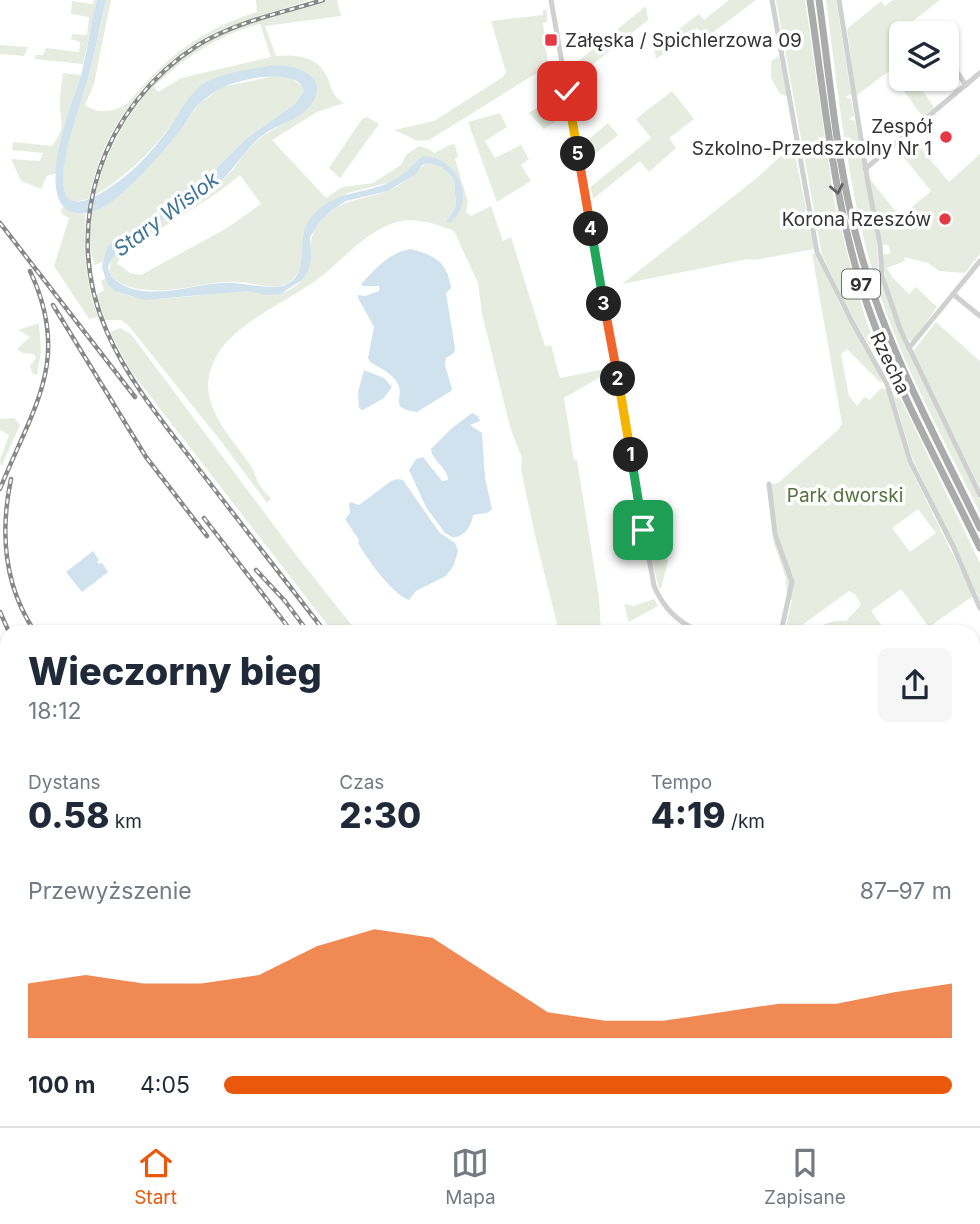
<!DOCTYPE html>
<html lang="pl">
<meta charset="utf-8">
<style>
body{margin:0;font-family:Inter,sans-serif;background:#f6f6f7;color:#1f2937;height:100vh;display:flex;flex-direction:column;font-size:26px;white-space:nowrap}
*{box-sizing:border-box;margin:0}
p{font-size:23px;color:#747a83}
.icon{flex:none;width:38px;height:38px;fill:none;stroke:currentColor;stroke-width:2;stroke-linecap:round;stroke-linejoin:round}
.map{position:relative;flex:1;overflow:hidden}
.drawer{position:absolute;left:0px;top:625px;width:980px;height:502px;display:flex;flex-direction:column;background:#fff;border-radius:21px 21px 0 0;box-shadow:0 2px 5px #0004}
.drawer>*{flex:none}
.controls{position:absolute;left:889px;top:21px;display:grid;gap:14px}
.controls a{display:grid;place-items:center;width:70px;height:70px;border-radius:10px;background:#fff;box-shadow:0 2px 5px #0004;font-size:35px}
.pin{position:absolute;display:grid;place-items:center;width:60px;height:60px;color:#fff;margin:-30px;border-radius:14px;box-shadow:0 4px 10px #0006}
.km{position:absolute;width:35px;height:35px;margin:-18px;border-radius:50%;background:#222;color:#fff;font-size:19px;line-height:35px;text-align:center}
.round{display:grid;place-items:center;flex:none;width:74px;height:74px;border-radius:10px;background:#f6f6f7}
.summary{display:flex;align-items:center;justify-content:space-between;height:119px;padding:0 28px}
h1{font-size:38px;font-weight:800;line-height:52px}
.stats{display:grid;grid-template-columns:repeat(3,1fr);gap:10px;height:119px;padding:7px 28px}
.stats div{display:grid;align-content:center}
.stats b{font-size:35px;font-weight:800}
.stats small{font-size:19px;font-weight:400}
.stats p{font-size:19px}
.chart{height:196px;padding:14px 28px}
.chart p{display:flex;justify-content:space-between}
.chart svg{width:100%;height:126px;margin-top:7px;fill:#ea580c;opacity:.7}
ul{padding:0 28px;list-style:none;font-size:23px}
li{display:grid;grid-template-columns:112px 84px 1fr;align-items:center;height:52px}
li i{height:18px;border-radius:9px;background:#ea580c}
.menu{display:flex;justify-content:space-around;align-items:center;height:98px;border-top:2px solid #e0e1e3;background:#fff;font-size:19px;color:#747a83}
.menu a{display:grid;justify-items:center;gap:4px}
.menu .active{color:#ea580c}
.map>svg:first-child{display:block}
.green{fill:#e6ecdf;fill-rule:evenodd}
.water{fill:#cfe2ee}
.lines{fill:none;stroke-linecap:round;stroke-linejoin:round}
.minor{stroke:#d0d0d0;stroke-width:5}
.major{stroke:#ababab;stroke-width:7}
.rail-casing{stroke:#888;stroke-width:4.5}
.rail{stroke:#fff;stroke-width:2;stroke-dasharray:5;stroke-linecap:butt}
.oneway{stroke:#636363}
.split-1-casing{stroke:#fff;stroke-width:14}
.split-2-casing{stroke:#fff;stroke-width:14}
.split-3-casing{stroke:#fff;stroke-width:14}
.split-4-casing{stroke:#fff;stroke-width:14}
.split-5-casing{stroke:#fff;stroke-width:14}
.split-6-casing{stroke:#fff;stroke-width:14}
.split-1{stroke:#22a559;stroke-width:9}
.split-2{stroke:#f5b400;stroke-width:9}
.split-3{stroke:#f0652b;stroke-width:9}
.split-4{stroke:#22a559;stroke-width:9}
.split-5{stroke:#f0652b;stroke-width:9}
.split-6{stroke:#f5b400;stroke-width:9}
.poi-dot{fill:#e63946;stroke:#fff;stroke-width:2.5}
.labels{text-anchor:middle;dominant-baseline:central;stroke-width:7;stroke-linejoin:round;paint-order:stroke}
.shield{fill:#fff;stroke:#707070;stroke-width:2}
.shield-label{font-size:18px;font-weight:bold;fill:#333}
.poi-label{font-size:19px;fill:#333;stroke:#fff;text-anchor:end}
.street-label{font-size:19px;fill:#333;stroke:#fff}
.park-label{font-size:19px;fill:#56703f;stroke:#fff}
.water-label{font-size:21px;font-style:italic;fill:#3f7597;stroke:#fff}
</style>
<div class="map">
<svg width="980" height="1126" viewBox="0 0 980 1126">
<rect width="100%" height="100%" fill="#fff"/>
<g class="green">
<path d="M94 0H97L83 64 35 59V55H43L46 48 79 52 80 42 71 39 72 34 87 35 89 17 71 14 72 1 93 4Z"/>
<path d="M106 0H111L94 84 85 105C99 115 114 112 128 103 165 58 200 30 257 12L256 0H310C293 5 276 12 259 17 244 22 228 26 214 33 151 65 101 128 90 198 33 222 83 96 88 79 96 53 99 26 106 0Z"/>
<path d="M328 0H337L341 16 265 26 276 56C295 54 317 56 326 75 333 89 330 94 344 103L317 112 272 140 326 198 342 187 373 183 401 165 406 155 419 146 429 149 434 153 452 144 455 145 458 157 455 159 468 202 466 212 471 216 491 206 503 241 511 237 545 346 551 345 560 378 609 368 611 371 564 398 574 460H577L599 597 601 632H559L534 531 521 469 522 458 510 427 482 314 478 283 454 231C436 224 416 217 397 222 362 232 340 265 311 284 281 304 248 318 224 345 215 356 209 370 208 384 208 415 233 440 249 463 254 470 255 476 258 482 261 488 267 494 271 499L267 503 220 440 128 325 121 320H105L96 295 104 290 101 281 106 278C119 316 217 289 248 291 263 292 274 297 289 290 319 276 301 242 321 220 343 195 372 201 398 186 405 182 424 164 427 163 437 161 448 170 454 178L456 206 446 222 451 223 462 190 449 166 423 156 404 174 391 182 348 193 311 218C307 238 308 265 292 280 278 293 257 283 240 282 209 280 179 293 148 290 134 289 119 285 109 274L111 259 123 247 220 182 233 170 247 150 264 135 302 113 316 94 278 65 207 82C189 94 181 113 168 129 147 157 123 178 94 196 116 119 162 55 240 27 269 17 299 9 328 0ZM260 24 271 57 181 78 158 92 154 87C183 58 220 34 260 24ZM240 175 261 204 227 228 141 275 130 273 117 263C127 248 144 239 159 230 186 212 216 196 240 175Z"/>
<path d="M729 0H756L707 37 697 28 656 59 654 48 699 14 704 20Z"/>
<path d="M776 0H805L834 200 853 276 867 323 891 379 980 563V600L912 457 892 391 880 363 849 311 822 255Z"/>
<path d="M826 0H836L851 94 845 97 851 99 854 116 849 119 855 121 877 238 878 268 885 292 980 500V513C945 441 904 369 879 292 848 197 839 98 826 0Z"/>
<path d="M893 0H940L904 28 907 33H901V79H914L934 107 923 117 889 71 856 96 847 29 881 1 885 6Z"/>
<path d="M646 6 648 20 571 82 572 66Z"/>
<path d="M543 10H547V22L543 23 548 66 429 140 418 141 394 130 434 121 503 77 506 72 491 21 543 15Z"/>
<path d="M0 45 28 47 24 56 0 54Z"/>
<path d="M779 56 787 96 780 94 771 78V61Z"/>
<path d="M63 73 81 75 61 139 57 173 47 176 41 189 21 181 11 159 40 161 43 153 12 150 13 142 52 146C67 125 60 124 60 102 60 93 62 83 63 73Z"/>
<path d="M275 76 289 77 303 86 304 91 295 104 246 139 210 175 185 189 145 223 116 239 104 256 103 262 95 265C88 249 90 230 91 212L118 197 166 148 199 104 222 87Z"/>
<path d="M672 91 694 119 669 138 676 148 649 172 640 161 592 200 589 188 651 138 636 119Z"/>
<path d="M562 92 565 115 544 129 529 113Z"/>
<path d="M500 113 507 127 485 141 495 158 521 145 529 159 521 165 531 181 497 202 468 122Z"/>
<path d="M367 117 379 124 340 178 329 168 362 119Z"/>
<path d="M608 123 618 135 585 162 582 145Z"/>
<path d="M914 140 949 182 980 154V254L965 273 939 271 928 263 904 257 905 261 887 268 892 277 909 294 916 287 937 307 914 340 910 341C894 322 885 280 882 255L891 253 888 245H883L869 178 900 217 931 191 897 149 901 145 904 148Z"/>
<path d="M793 145 814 249 755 260 748 259 622 284 758 177Z"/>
<path d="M63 207 74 213 85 214C85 248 85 285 98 317L89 319 54 266 69 218 62 214 61 210Z"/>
<path d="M812 254H816L841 307 882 378 881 383 847 349 841 354 849 396 857 406 864 397 870 400 881 388 887 390 907 461 973 596 929 627 901 589 871 611 882 626 874 632H813C824 623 832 620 846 621L861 605 855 594 849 591 798 628 785 632 792 600 787 598 786 578 774 544 767 485 778 483 838 430 842 424ZM918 509 936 533 910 552 892 528Z"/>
<path d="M936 322 980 361V488L913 351Z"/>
<path d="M39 323 41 352 37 375 32 373 30 366 36 358 34 354 23 353 17 349 30 337 18 330Z"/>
<path d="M120 328 131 334 296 555 357 632H333L130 370 110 332Z"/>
<path d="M14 418 20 425 1 467 0 460 9 435 0 430V419Z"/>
<path d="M662 557 667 558 668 562 661 588H659L652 560Z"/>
<path d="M654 599 658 606 629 622 624 604 633 606Z"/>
<path d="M0 709 7 723V852H1L0 856Z"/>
<path d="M973 777 980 784V842L973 837Z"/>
<path d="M0 857 7 860V1120H32L24 1126H0Z"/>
<path d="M536 1120H580L569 1126H525Z"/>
<path d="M692 1120H738L744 1126H697Z"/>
</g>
<g class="water">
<path d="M97 0H106C99 26 96 52 88 78 77 118 22 256 123 178 140 165 158 144 170 127 179 114 187 98 198 88 215 73 248 70 269 66 291 62 331 75 312 103 302 119 278 124 263 135 246 148 236 167 220 182L123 247C115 255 101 267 113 278 141 304 189 285 221 283 240 281 269 291 285 285 313 273 294 240 310 219 333 189 360 196 390 182 404 176 412 165 423 156 447 157 467 178 462 203 461 211 456 217 451 223L446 222 456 206 454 178 442 167 429 163 422 165 416 174 388 191 346 201 332 210 321 220 310 237 311 259 308 271 302 280 280 294 267 295 248 291 144 300 115 291 108 285 102 268 104 256 109 245 157 214 185 189 210 175 246 139 295 104 304 91C299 66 238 79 222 88 215 91 206 98 200 103 191 111 186 124 178 133 161 155 140 177 120 195 109 205 91 216 76 213 34 206 68 113 77 88 87 60 89 29 97 0Z"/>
<path d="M411 249C435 256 447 261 451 288L446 293 455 348 454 353 446 358 445 365 452 389 451 391 417 412C387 408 405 399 398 384 393 374 379 367 370 362L368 358 374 327 358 298V295L365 296 379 291V286H362V283C376 268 390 252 411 249Z"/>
<path d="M364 370 384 378 392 387 384 398 363 410 359 408 358 392Z"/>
<path d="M472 413 478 416 480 421 470 425 482 433 485 478 492 509 487 513 473 515C472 524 464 539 452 537L445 533 426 507 409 470 416 459 423 457 442 481 448 480C448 468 432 461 431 449L452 428Z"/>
<path d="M397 479 403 480 432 522 440 533 455 543 458 550 454 565 446 576 416 591 409 600C392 594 367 559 358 543L359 540 345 519 350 513 349 504 351 502 359 505 391 481Z"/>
<path d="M93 551 99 560 97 562 99 564 102 563 108 572 82 592 66 572Z"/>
</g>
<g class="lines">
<g class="minor">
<path d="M551 0 654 586C664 609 678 622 700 632"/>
<path d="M772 0 817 252 850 318 887 384 910 461 953 546 980 608"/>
<path d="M839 0 868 183 880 244 882 276 900 329 980 495"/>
<path d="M947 58 966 85"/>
<path d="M865 169 980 73"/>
<path d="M953 294 980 316"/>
<path d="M909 348 980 261"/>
<path d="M769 484 775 534 792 582 781 632"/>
<path d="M0 704 7 716"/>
<path d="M973 706 980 703"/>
<path d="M973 891 980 884"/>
<path d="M973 896 980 900"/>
<path d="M973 1010 980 1014"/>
<path d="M319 1120 324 1126"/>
<path d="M907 1120 910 1126"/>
<path d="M765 1126 771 1120"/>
</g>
<g class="major">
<path d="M810 0C825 103 834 208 868 307 897 390 942 469 980 548"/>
<path d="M819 0C831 87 838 177 863 261 890 355 938 441 980 528"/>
<path d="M973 912 980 905"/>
<path d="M973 926 980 918"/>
<path d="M775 1126 781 1120"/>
<path d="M789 1126 794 1120"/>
</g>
<g class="rail-casing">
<g id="rail">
<path d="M323 0C281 13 235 22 198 45 102 106 60 226 107 332 129 382 165 425 198 468 240 523 283 577 325 632"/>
<path d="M0 223 135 397"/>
<path d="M53 305 146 457 207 536"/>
<path d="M11 479C0 532 4 586 35 632"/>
<path d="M0 489C33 407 72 360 30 271"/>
<path d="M204 518 292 632"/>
<path d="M256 570 285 601 308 632"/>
<path d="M0 612 9 632"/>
<path d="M741 1120 748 1126"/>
</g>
</g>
<use href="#rail" class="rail"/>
</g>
<defs><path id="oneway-chevron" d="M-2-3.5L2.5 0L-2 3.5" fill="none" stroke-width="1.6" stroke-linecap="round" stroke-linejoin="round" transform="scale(1.75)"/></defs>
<use class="oneway" href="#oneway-chevron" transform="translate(837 189) rotate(79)"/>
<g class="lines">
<g class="split-1-casing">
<path id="split-1" d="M631 455 643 530"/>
</g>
<g class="split-2-casing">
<path id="split-2" d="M618 379 631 455"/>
</g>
<g class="split-3-casing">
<path id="split-3" d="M604 304 618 379"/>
</g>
<g class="split-4-casing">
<path id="split-4" d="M591 229 604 304"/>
</g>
<g class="split-5-casing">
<path id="split-5" d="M578 154 591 229"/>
</g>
<g class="split-6-casing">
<path id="split-6" d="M567 91 578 154"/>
</g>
<use href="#split-1" class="split-1"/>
<use href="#split-2" class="split-2"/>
<use href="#split-3" class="split-3"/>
<use href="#split-4" class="split-4"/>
<use href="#split-5" class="split-5"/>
<use href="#split-6" class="split-6"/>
</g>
<g class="poi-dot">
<rect x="544" y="33" width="14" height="14" rx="3.5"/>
<circle cx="946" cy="137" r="7"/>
<circle cx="945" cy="219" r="7"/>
</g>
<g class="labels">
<rect class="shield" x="842" y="269.5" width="38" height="29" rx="5"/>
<g class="shield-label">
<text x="861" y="284">97</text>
</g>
<g class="poi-label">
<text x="565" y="40" text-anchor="start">Załęska / Spichlerzowa 09</text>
<text x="932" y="126">Zespół<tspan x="932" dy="22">Szkolno-Przedszkolny Nr 1</tspan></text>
<text x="931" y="219">Korona Rzeszów</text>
</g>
<g class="street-label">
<text transform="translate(890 363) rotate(64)">Rzecha</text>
</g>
<g class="park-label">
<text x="845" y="495">Park dworski</text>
</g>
<g class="water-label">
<text transform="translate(166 214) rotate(-37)">Stary Wislok</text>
</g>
</g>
</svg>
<div class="controls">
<a><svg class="icon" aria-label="layers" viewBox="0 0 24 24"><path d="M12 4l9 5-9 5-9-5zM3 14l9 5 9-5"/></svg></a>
</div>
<div class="pin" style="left:643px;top:530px;background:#1e9e55"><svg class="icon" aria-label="arrive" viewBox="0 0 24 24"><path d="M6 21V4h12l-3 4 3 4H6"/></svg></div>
<div class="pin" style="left:567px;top:91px;background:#d93025"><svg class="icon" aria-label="check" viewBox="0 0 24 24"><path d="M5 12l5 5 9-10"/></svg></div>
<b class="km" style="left:631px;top:455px">1</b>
<b class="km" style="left:618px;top:379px">2</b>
<b class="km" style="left:604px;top:304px">3</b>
<b class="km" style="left:591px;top:229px">4</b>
<b class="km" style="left:578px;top:154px">5</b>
<section class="drawer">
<div class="summary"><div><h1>Wieczorny bieg</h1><p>18:12</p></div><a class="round"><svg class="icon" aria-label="share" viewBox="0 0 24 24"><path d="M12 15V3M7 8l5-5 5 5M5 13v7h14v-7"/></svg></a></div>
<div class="stats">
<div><p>Dystans</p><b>0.58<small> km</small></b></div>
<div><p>Czas</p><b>2:30</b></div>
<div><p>Tempo</p><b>4:19<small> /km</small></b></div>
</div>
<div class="chart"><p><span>Przewyższenie</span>87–97 m</p>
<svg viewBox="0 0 160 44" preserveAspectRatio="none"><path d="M0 44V25L10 22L20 25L30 25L40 22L50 12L60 6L70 9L80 22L90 35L100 38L110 38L120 35L130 32L140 32L150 28L160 25V44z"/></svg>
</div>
<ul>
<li><b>100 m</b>4:05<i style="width:100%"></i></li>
</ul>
</section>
</div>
<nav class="menu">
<a class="active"><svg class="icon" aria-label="home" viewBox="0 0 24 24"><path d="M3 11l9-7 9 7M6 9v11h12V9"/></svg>Start</a>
<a><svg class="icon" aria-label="map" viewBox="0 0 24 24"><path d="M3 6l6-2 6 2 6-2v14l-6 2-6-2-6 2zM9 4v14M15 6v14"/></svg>Mapa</a>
<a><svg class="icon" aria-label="saved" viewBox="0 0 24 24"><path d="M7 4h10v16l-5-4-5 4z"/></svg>Zapisane</a>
</nav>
